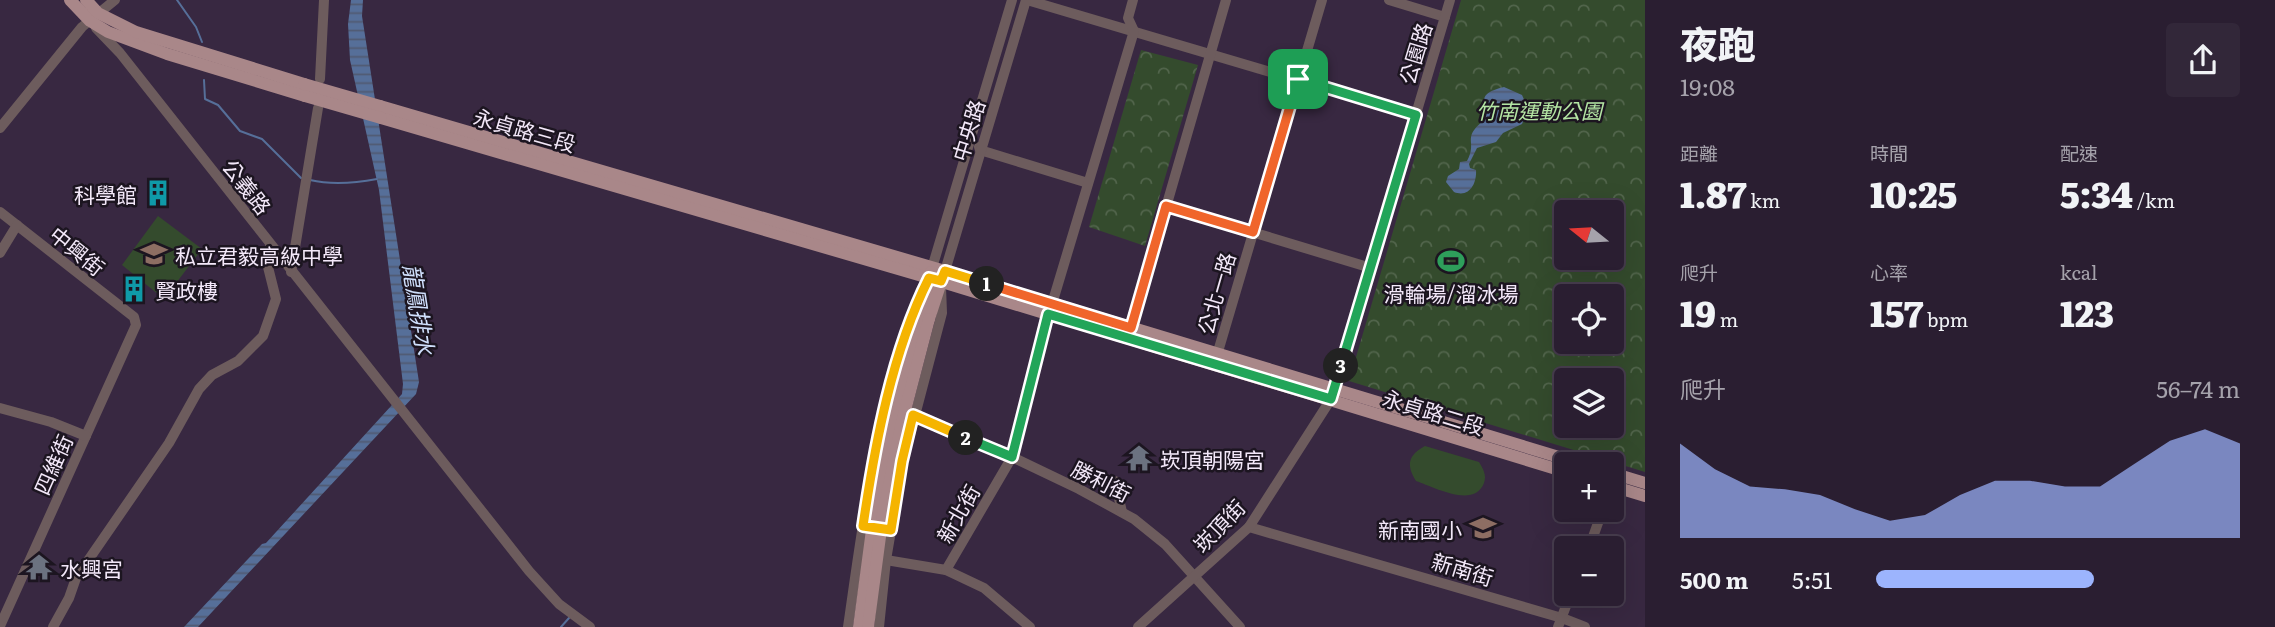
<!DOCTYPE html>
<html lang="zh-TW">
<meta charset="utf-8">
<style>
body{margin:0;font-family:Literata,"Noto Sans TC",serif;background:#322739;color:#f1f3f6;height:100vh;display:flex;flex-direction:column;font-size:26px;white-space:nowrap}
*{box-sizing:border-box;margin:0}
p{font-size:23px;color:#a5a2ab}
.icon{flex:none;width:38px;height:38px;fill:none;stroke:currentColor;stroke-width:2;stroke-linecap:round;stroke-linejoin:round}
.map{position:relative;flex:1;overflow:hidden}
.sheet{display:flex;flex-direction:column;background:#2a1e31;width:630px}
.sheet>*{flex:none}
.needle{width:46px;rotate:288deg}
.controls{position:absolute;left:1554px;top:200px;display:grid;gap:14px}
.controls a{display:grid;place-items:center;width:70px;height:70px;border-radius:7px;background:#2a1e31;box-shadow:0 7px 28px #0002,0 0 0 2px #463c4d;font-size:35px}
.pin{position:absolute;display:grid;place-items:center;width:60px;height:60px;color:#fff;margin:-30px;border-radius:14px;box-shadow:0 4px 10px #0006}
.km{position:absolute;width:35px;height:35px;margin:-18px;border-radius:50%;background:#222;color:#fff;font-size:19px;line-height:35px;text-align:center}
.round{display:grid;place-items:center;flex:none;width:74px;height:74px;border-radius:7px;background:#322739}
.head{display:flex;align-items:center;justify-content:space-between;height:119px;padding:0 35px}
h1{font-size:38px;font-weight:800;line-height:52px}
.metrics{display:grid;grid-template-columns:repeat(3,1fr);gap:10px;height:119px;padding:7px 35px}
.metrics div{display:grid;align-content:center}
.metrics b{font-size:35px;font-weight:800}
.metrics small{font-size:19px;font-weight:400}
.metrics p{font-size:19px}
.chart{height:196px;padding:14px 35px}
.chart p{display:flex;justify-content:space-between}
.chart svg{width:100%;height:126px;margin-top:7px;fill:#9cb4fd;opacity:.7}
ul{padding:0 35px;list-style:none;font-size:23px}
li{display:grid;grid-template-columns:112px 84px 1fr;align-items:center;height:52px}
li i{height:18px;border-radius:9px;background:#9cb4fd}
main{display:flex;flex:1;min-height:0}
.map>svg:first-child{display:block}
.grass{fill:#344b2d}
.park{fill:url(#park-crowns);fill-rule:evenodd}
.water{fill:url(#water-rules)}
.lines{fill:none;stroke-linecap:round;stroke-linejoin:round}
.stream{stroke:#566f99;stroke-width:2}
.minor{stroke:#6d5c5d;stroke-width:10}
.major{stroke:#a98789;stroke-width:12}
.major-bridge{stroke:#a98789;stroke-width:12}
.split-1-casing{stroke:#fff;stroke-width:14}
.split-2-casing{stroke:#fff;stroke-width:14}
.split-3-casing{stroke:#fff;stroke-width:14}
.split-4-casing{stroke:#fff;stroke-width:14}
.split-1{stroke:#f0652b;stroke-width:9}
.split-2{stroke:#f5b400;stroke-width:9}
.split-3{stroke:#22a559;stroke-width:9}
.split-4{stroke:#22a559;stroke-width:9}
.labels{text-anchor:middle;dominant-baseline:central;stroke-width:5;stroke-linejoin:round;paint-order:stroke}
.street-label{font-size:21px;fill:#f3e8f9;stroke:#1c1520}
.park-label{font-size:21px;font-style:italic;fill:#b4e6a4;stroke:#1c1520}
.poi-label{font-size:21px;fill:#f3e8f9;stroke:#1c1520;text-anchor:start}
.water-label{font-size:23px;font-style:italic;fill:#cfdffb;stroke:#1c1520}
</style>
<main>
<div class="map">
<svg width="1645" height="627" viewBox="0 0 1645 627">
<defs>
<pattern id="park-crowns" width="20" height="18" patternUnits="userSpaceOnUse" patternTransform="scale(1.75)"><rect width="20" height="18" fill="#344b2d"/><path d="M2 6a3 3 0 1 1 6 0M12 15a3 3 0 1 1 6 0" fill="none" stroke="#52654c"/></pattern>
<pattern id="water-rules" width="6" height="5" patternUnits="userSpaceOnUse" patternTransform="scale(1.75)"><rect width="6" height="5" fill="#566f99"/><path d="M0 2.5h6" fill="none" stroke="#505a72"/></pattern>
</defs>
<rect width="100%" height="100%" fill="#382841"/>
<g class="grass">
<path d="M158 216 202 249 164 299 122 265Z"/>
<path d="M1425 446 1479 462C1483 469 1487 475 1484 483 1474 509 1434 487 1416 481 1406 465 1408 455 1425 446Z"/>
</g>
<g class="park">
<path d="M1461 0H1645V472L1349 381ZM1566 212H1612V257H1566ZM1566 296H1612V341H1566ZM1566 380H1612V425H1566Z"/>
<path d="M1141 50 1198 65 1145 246 1089 227Z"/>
</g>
<g class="water">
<path d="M351 0H363L362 16 419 382 416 394 198 627H184L262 544 266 543 402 394 403 384 379 190 350 60 348 24Z"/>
<path d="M1504 87 1522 95 1526 104V114L1522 124 1503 133 1496 142 1477 148 1469 164 1470 168 1476 170C1477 184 1469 198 1454 192L1446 182 1448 176 1459 169 1460 162 1467 161C1478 141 1461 139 1483 121 1487 101 1475 94 1504 87Z"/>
</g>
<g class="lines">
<g class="stream">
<path d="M177 0 196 27 202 42"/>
<path d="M204 80 205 99 218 105 240 131 262 139 301 178"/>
<path d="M310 180C331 185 356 183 377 179"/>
<path d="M561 627 569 618"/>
</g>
<g class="minor">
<path d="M1027 0 1416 115"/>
<path d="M1389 0 1445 17"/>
<path d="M96 28 120 53 529 571 559 604 590 627"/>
<path d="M320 79 324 0"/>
<path d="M0 128 82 27 115 0"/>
<path d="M979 147 980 150 1088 183"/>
<path d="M1166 206 1371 268"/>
<path d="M0 212 134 317 136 325 0 626"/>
<path d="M0 253 17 225"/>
<path d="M932 268 1012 0"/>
<path d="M945 271 1026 0"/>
<path d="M291 272 318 108"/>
<path d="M1052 304 1134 31 1128 18 1133 0"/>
<path d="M1131 328 1226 0"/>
<path d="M1217 355 1322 0"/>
<path d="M0 408 51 422 86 436"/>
<path d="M913 415 1012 457 1079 489 1134 519 1165 544 1240 627"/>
<path d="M1115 481 1122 512"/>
<path d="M1249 527 1562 618 1585 627"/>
<path d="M1589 548 1603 509"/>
<path d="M886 560 946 570 984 588 1030 627"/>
<path d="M946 570 1012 457 1048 314"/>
<path d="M53 627 69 598 76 578 169 443 199 389 212 375 238 361 263 336 276 299 265 255 271 246"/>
<path d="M848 627C861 537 872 447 899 360 906 335 912 312 923 290"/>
<path d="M879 627 886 560 903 461 942 313 941 287"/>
<path d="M1138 627 1249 527 1331 399 1450 0"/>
<path d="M1558 627 1571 593"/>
</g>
<g class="major">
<path d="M70 0 90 21 108 32 167 54 305 96"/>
<path d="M86 0 98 13 136 32 304 84"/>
<path d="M380 106 945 271 1582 464"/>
<path d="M381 118 929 278 1566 472"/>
<path d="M920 317 931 272"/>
<path d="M929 319 943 276"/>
<path d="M1612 473 1645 483"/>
<path d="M1612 486 1645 496"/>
</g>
<g class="major-bridge">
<path d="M304 84 380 106"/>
<path d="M305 96 381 118"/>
<path d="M859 627 874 515 887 443 920 317"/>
<path d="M868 627 883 514 901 426 929 319"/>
</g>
</g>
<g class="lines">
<g class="split-1-casing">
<path id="split-1" d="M987 284 1131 328 1166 206 1253 232 1298 79"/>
</g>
<g class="split-2-casing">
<path id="split-2" d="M966 438 913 415 902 461 891 530 863 526C875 444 892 352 929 278L941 281 945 271 987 284"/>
</g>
<g class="split-3-casing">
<path id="split-3" d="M966 438 1012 457 1048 314 1331 399 1341 366"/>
</g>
<g class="split-4-casing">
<path id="split-4" d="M1298 79 1416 115 1341 366"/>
</g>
<use href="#split-1" class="split-1"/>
<use href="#split-2" class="split-2"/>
<use href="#split-3" class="split-3"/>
<use href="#split-4" class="split-4"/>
</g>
<defs>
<g id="building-bare" transform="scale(2.1)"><path d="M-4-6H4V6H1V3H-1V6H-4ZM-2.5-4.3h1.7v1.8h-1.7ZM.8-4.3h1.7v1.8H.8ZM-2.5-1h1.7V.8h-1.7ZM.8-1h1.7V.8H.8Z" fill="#0f9aa8" stroke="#1c1520" stroke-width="2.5" paint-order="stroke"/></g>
<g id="school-bare" transform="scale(2.1)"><path d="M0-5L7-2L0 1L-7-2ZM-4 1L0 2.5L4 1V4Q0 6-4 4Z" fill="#8d6e63" stroke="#1c1520" stroke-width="2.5" paint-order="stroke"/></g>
<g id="stadium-bare" transform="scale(2.1)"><path d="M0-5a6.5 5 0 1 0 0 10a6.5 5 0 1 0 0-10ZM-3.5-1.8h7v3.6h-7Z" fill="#2e9e5b" stroke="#1c1520" stroke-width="2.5" paint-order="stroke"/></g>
<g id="temple-bare" transform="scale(2.1)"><path d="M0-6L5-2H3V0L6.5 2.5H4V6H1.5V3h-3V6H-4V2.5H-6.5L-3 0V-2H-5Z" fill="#6b7280" stroke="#1c1520" stroke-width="2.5" paint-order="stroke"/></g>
</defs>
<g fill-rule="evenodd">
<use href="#building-bare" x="158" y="193"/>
<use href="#school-bare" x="154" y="254"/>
<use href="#stadium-bare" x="1451" y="261"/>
<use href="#building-bare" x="134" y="289"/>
<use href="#temple-bare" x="1139" y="458"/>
<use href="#school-bare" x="1483" y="528"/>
<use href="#temple-bare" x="39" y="567"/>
</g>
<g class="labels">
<g class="street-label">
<text transform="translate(1414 53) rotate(-73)">公園路</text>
<text transform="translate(525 129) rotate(16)">永貞路三段</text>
<text transform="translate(967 130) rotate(-73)">中央路</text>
<text transform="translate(248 186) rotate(52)">公義路</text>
<text transform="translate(78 250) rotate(39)">中興街</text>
<text transform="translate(1215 293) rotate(-74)">公北一路</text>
<text transform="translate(1434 411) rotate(17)">永貞路二段</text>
<text transform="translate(52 464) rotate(-66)">四維街</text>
<text transform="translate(1102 480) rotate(27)">勝利街</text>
<text transform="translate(957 513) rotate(-60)">新北街</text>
<text transform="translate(1218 525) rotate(-46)">崁頂街</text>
<text transform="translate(1463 568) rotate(17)">新南街</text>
</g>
<g class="park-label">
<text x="1539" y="109">竹南運動公園</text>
</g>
<g class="poi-label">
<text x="137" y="193" text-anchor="end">科學館</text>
<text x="175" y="254">私立君毅高級中學</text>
<text x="155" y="289">賢政樓</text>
<text x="1451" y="292" text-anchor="middle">滑輪場/溜冰場</text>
<text x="1160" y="458">崁頂朝陽宮</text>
<text x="1462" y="528" text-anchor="end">新南國小</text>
<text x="60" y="567">水興宮</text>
</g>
<g class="water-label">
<text transform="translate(420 309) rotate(81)">龍鳳排水</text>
</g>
</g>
</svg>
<div class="controls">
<a><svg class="needle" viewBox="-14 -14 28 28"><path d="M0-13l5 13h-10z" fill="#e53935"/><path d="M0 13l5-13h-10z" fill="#a5a2ab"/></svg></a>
<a><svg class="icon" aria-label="locate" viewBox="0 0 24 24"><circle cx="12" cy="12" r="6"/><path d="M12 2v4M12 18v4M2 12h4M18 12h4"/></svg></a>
<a><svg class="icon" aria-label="layers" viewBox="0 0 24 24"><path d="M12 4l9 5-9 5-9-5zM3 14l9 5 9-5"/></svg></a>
<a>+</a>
<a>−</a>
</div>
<div class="pin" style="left:1298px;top:79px;background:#1e9e55"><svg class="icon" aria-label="arrive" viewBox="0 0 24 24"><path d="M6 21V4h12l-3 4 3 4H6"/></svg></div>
<b class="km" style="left:987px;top:284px">1</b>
<b class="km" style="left:966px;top:438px">2</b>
<b class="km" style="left:1341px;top:366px">3</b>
</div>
<section class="sheet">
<div class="head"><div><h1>夜跑</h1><p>19:08</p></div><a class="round"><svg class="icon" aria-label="share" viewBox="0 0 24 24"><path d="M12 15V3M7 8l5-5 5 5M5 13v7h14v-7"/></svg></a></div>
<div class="metrics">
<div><p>距離</p><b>1.87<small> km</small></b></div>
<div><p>時間</p><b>10:25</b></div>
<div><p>配速</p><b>5:34<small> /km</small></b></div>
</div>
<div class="metrics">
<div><p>爬升</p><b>19<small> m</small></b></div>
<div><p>心率</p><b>157<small> bpm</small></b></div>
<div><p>kcal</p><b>123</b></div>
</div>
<div class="chart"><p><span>爬升</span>56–74 m</p>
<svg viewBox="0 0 160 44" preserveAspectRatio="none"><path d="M0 44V11L10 20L20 26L30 27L40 29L50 34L60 38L70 36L80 29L90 24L100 24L110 26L120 26L130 18L140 10L150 6L160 11V44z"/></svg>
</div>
<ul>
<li><b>500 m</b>5:51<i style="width:60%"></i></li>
</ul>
</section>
</main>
